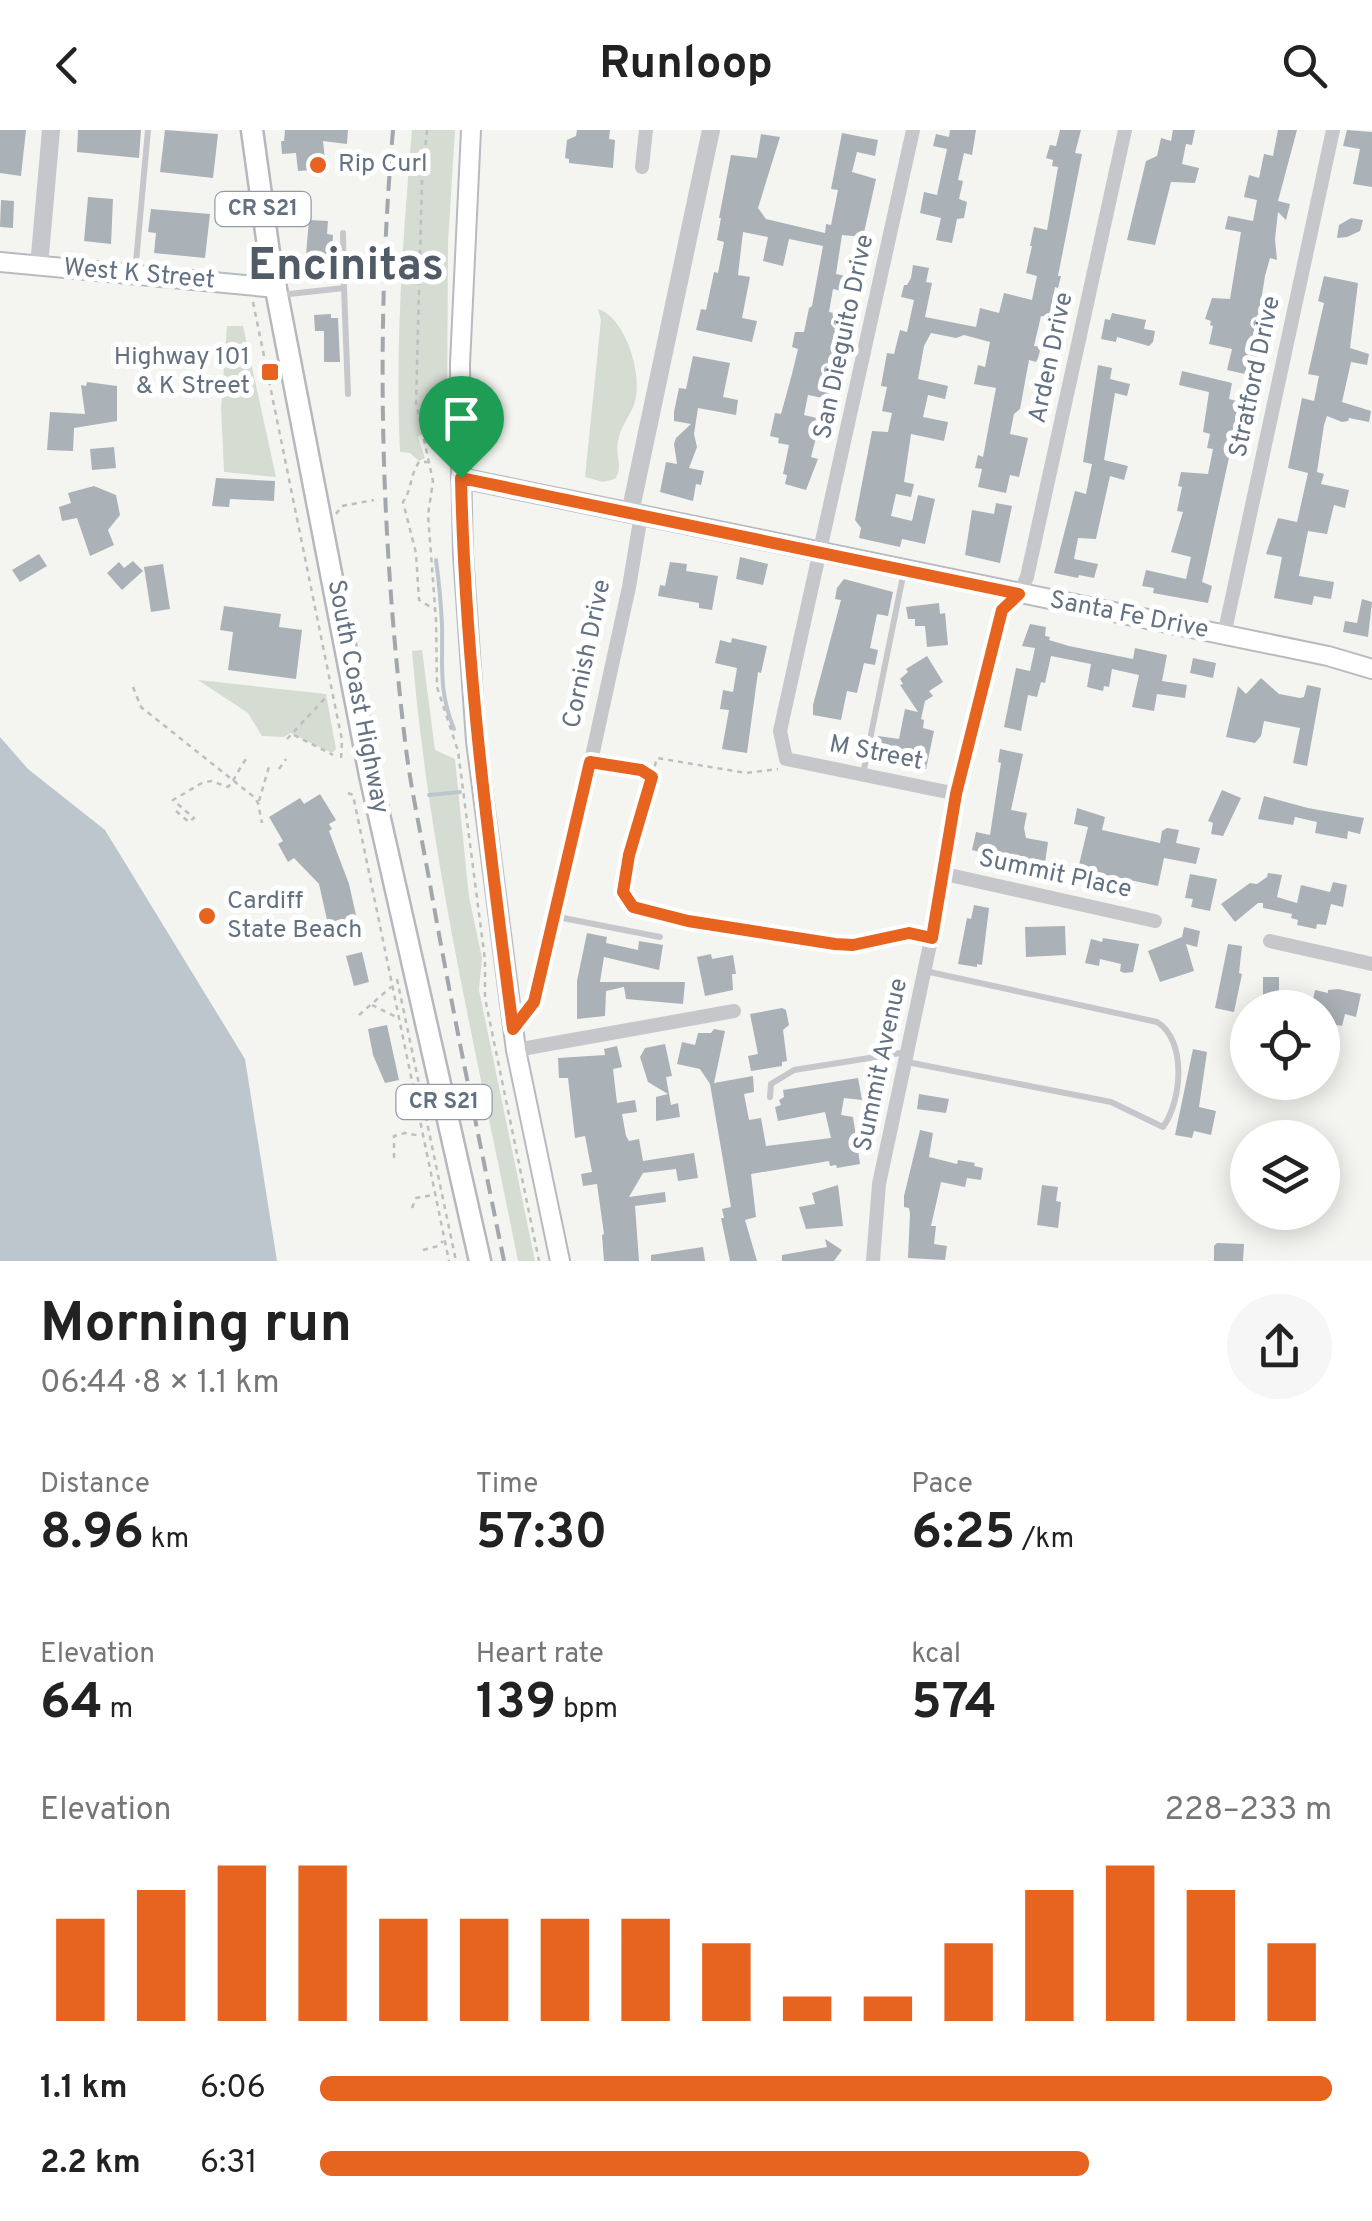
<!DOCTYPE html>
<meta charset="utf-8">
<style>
body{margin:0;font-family:Overpass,sans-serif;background:#f6f6f6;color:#222;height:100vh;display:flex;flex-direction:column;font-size:38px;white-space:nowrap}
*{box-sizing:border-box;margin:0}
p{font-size:32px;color:#767676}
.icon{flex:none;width:55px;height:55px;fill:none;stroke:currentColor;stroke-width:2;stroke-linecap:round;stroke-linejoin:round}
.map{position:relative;height:1131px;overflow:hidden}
.drawer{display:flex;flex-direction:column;background:#fff;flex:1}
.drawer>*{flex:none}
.controls{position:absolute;left:1230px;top:860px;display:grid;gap:20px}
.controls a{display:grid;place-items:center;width:110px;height:110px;border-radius:50%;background:#fff;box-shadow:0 5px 25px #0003;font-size:50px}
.pin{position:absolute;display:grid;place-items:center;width:85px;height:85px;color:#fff;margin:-102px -42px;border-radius:50% 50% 50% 0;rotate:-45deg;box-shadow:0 0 10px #0007}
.pin .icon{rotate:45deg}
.round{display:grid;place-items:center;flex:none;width:105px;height:105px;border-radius:52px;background:#f6f6f6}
.head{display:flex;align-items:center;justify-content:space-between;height:170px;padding:0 40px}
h1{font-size:55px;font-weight:700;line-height:75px}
.metrics{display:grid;grid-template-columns:repeat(3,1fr);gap:15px;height:170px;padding:10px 40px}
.metrics div{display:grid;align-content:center}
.metrics b{font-size:50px;font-weight:700}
.metrics small{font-size:28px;font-weight:400}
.metrics p{font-size:28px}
.chart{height:280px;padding:20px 40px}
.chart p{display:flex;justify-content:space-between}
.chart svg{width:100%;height:180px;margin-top:10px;stroke:#e66320;stroke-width:6}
ul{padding:0 40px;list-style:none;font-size:32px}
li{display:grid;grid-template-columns:160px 120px 1fr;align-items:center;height:75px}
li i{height:25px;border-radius:12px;background:#e66320}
header{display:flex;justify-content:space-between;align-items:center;height:130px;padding:0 40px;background:#fff;font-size:45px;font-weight:700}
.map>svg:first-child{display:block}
.green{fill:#d5dcd2}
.water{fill:#bdc6cd}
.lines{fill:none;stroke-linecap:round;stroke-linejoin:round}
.stream{stroke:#bdc6cd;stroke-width:4}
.building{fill:#aab1b7}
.secondary-casing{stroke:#b7babf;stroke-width:22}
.primary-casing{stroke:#b5b8bd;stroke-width:25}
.path{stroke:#bcbec0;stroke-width:2.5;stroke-dasharray:5 5;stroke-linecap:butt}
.service{stroke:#c5c7cb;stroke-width:6}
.minor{stroke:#c5c7cb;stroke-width:14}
.tertiary{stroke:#c5c7cb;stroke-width:18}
.secondary{stroke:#fff;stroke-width:18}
.primary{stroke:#fff;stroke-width:20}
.rail{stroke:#a2a7ae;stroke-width:4;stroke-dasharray:15 8;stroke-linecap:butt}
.route-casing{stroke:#fff;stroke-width:20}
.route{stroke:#e66320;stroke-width:12}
.poi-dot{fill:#e66320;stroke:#fff;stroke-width:4}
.labels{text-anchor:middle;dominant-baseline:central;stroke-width:10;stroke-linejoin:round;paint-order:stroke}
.shield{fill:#fff;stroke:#929ca8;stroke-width:2.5}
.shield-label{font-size:22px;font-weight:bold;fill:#637182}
.poi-label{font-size:25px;fill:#637182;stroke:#fff;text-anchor:start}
.street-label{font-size:25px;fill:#637182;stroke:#fff}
.town-label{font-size:45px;font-weight:bold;fill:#515b67;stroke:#fff}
</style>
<header><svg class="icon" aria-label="back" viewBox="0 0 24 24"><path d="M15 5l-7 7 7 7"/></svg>Runloop<svg class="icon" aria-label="search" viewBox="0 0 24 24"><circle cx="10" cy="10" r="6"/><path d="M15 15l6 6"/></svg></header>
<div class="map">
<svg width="1372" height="1131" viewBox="0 0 1372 1131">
<rect width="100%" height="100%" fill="#f4f5f1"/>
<g class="green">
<path d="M412 0H455L448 113 447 297 446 304 426 302 418 307 425 328 419 331 410 323 400 322C395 215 403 107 412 0Z"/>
<path d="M598 179C627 188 644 249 634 275 629 287 620 298 618 311 615 326 624 337 615 349L603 352 585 347 601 190Z"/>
<path d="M227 196H243L276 347 224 342 221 278Z"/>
<path d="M422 520 435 620 455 629 469 767 482 828 479 860 535 1131H518C478 929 429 727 412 521Z"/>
<path d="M198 550 326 564 336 619 332 623 290 603 284 607 262 606 248 583Z"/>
</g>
<path class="water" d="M0 607 28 639 105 700 245 929 277 1131H0Z"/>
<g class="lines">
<g class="stream">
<path d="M436 430C439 452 441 473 442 495 443 534 438 560 454 599"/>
<path d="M429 665 460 662"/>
</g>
</g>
<g class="building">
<path d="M0 0H26L21 46 0 43Z"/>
<path d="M78 0H141L139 28 77 22Z"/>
<path d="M165 0 218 4 213 48 160 42Z"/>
<path d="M285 0H348L347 14 323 11 326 39 298 41 296 23 282 24 281 11H284Z"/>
<path d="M577 0H610L609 9 615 10 613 38 569 33V29L565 28 567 10 576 6Z"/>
<path d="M950 0H976L972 25 964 23 958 50 963 51 959 69 967 72 964 88 957 89 952 113 936 110 941 88 920 83 924 62 937 65 947 19 933 16 936 4 949 7Z"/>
<path d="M1060 0H1081L1075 23 1082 24 1058 146H1061L1058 158 1055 157 1049 187 1041 186 1034 216 1041 217 1038 228 1036 232 1029 230 1020 279 1014 284 1010 304 1028 308 1019 347 1010 345 1006 363 978 357 982 339 975 338 978 325 983 327 996 258 974 254 978 235 985 237 990 212 964 205 956 208 931 203 924 216 918 249 948 256 945 269 928 265 923 287 948 292 944 311 911 304 904 352 914 354 911 367 896 364 891 386 912 391 918 365 935 369 925 414 902 409 900 417 859 408 861 398 855 390 872 301 888 302 892 283 882 281 887 257 881 256 887 223 894 224 900 200 907 202 914 170 901 167 904 155H907L911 148 913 135 929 138 926 152 932 153 925 187 976 197 980 178 999 183 1004 163 1032 170 1037 146 1026 143 1032 116H1030L1034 97 1047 100 1058 37 1052 36 1053 30 1046 28 1050 15 1056 16Z"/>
<path d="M1173 0H1195L1192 15 1186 14 1182 34 1199 38 1195 53 1171 52 1155 115 1127 110 1146 31 1157 26 1161 8 1171 11Z"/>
<path d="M1278 0H1297L1278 71 1290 74 1286 90 1278 82 1275 109 1277 130 1270 128 1265 146 1260 177 1265 178 1254 246 1227 240 1232 219 1209 214 1213 196 1210 195 1211 191 1205 189 1212 168 1230 169 1241 102 1225 99 1228 86 1253 91 1257 70 1244 67 1249 45 1259 48 1264 24 1273 26Z"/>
<path d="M1347 0 1372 2V57L1353 54 1360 19 1343 16Z"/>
<path d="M842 3 878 10 875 26 857 22 852 42 876 49 863 107 842 105 836 144 850 147 846 162 833 159 829 182 839 184 828 251 832 252 828 269 808 265 804 285 821 289 811 327 818 329 806 360 785 354 787 345 783 344 789 315 778 313 779 308 770 306 775 283 781 284 792 244 798 219 792 217 795 202H804L809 178 812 176 823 116 789 109 783 136 763 131 768 107 743 102 738 145 750 147 742 188 757 191 752 212 696 200 701 179 706 180 714 142 718 143 724 112 717 110 721 88H719L731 25 757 28 761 4 780 7 758 78 766 89 825 103 826 94 831 95 838 60 831 59Z"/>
<path d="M88 67 113 69 111 114 84 111Z"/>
<path d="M1 70 14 71 13 98 0 97Z"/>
<path d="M151 79 210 84 205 128 154 123 156 103 148 102Z"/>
<path d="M1351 88 1363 90 1360 101 1347 107 1337 108 1339 95Z"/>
<path d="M309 90 328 91 327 104 333 105 331 137 305 136Z"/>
<path d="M1324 146 1358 153 1350 218 1369 224 1367 235 1351 232 1342 272 1371 281 1369 292 1349 288 1348 291 1342 292 1327 286 1324 295 1317 342 1324 344 1321 354 1349 360 1345 378 1334 375 1327 404 1308 401 1299 446 1334 452 1331 469 1314 466 1312 475 1274 468 1282 427 1266 424 1278 388 1297 392 1308 343 1288 338 1302 268 1314 271 1319 246 1308 244 1324 173 1318 171Z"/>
<path d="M1112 183 1146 190 1144 199 1155 201 1153 212 1149 216 1117 207 1116 212 1101 209 1105 189 1110 190Z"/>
<path d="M331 184V188H338L340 232H324V201H315L314 185Z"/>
<path d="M693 226 730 233 723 267 738 270 736 285 698 278 694 304 697 317 689 338 704 341 701 355 696 354 693 371 660 362 666 332 677 334 674 314 676 308 691 294 674 291V282L679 258 686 259Z"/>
<path d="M1098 235 1112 238 1110 249 1130 254 1127 266 1115 263 1104 330 1128 336 1124 350 1110 346 1096 409 1078 408 1074 429 1098 434 1094 448 1079 445 1078 448 1054 443 1075 361 1086 364 1092 334 1083 332Z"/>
<path d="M1182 241 1232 253 1229 269 1241 272 1202 452 1212 456 1208 473 1153 463 1154 458 1142 456 1146 440 1186 449 1191 427 1171 422 1183 382 1177 381 1182 357 1178 356 1181 342 1208 344 1213 319 1207 318 1210 304 1203 302 1209 262 1179 255Z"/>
<path d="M87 252 117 256V291L74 298 73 321 47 320 50 282 85 284 81 255 86 256Z"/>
<path d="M114 317 116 338 92 340 90 319Z"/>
<path d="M216 348 275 351 274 371 230 369 229 377 212 376Z"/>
<path d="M94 356 116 365 120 385 108 400 114 415 90 426 77 388 62 391 59 377 71 373 68 363Z"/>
<path d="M996 373 1012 376 1000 433 965 425 972 380 994 384Z"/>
<path d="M39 424 47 436 20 452 12 440Z"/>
<path d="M740 427 768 434 763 455 736 449Z"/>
<path d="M133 431 143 441 122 460 107 443 119 432 124 438Z"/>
<path d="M670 432 687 434 686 441 718 446 712 480 699 478V473L658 466 660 455 665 456Z"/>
<path d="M163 434 170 479 151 482 144 437Z"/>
<path d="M844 449 893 462 888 486 877 484 870 518 878 520 875 535 864 533 857 563 847 561 841 590 813 585V575L841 470 835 469 837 458Z"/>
<path d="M1362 469 1372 472 1368 507 1343 502 1345 491 1357 493Z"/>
<path d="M939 473 940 484 945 483 948 515 927 517 925 496H915V489H908L906 477Z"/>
<path d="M224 476 281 484 279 497 302 500 296 549 228 540 233 502 220 500Z"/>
<path d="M1030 494 1046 497 1045 506 1050 507 1049 510 1069 516 1133 529 1135 518 1167 525 1162 551 1187 555 1185 568 1157 564 1154 581 1132 577 1139 545 1112 539 1109 557 1104 556 1103 561 1087 557 1091 534 1051 526 1045 553 1041 552 1037 567 1028 565 1021 601 1004 597 1016 538 1030 541 1035 518 1022 516Z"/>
<path d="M732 508 767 516 761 543 758 542 747 623 722 619 729 580 720 579 723 560 733 562 737 538 715 533 720 510 731 513Z"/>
<path d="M927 526 943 552 929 561 933 566 925 571 921 589 924 590 923 598 934 601 926 639 891 635 894 624 875 620 878 606 899 609 905 579 918 582 900 555 903 554 900 549 908 542 906 539Z"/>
<path d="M1193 528 1216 533 1213 548 1190 543Z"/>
<path d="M1261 548 1279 564 1300 568 1304 567 1307 555 1321 558 1307 636 1293 633 1300 598 1264 591 1261 606 1255 613 1226 607 1238 556 1246 564Z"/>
<path d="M1000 619 1023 624 1011 680 1027 683 1024 698 1026 708 1048 712 1044 740 972 720 976 702 990 705 1001 633 998 632Z"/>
<path d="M1222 660 1241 668 1223 706 1211 704 1213 693 1208 691Z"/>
<path d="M320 664 336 690 329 694 332 699 329 701 349 754 360 803 336 808 332 792 328 794 319 754 294 728 288 732 278 714 283 711 269 687 300 668 304 674Z"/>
<path d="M1264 666 1308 678 1364 688 1360 704 1348 701 1347 709 1315 703 1317 692 1295 687 1293 695 1258 689Z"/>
<path d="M1077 678 1105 687 1102 700 1133 707 1160 713 1162 701 1167 698 1179 700 1176 713 1200 718 1196 734 1164 728 1158 756 1078 739 1088 697 1074 694Z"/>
<path d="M1268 743 1282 745 1277 767 1297 773 1301 755 1330 762 1333 752 1347 755 1343 777 1331 774 1326 795 1317 794 1316 799 1297 795 1298 790 1291 788 1292 784 1263 778V773H1258L1235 792 1221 774 1250 753 1257 754 1267 747Z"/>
<path d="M1190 744 1217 749 1210 781 1191 777 1193 769 1185 768Z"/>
<path d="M974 775 989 778 982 835 977 834V837L958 834 967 788 971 789Z"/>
<path d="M1065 796 1066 825 1026 827 1025 797Z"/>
<path d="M1184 797 1200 801 1197 817 1186 814 1194 841 1160 852 1148 821 1182 807Z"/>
<path d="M587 803 607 807 606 813 638 820 639 811 663 815 659 840 604 827 600 852H685L683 874 626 869 624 857 606 861 605 886 577 889V851Z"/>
<path d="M1103 808 1139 814 1133 842 1124 843 1120 841 1121 834 1100 829 1099 836 1085 833 1091 809 1102 812Z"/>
<path d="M1228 814 1242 816 1239 843 1242 844 1234 882 1215 878Z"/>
<path d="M362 822 369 852 354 856 346 826Z"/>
<path d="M711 824 712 829 733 825 736 844H732L733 860 705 866 697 827Z"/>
<path d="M1263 847H1279V861H1288V878H1269V867H1263Z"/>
<path d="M1338 859 1361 864 1356 887 1345 884 1342 896 1322 892V878H1311L1315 860 1328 863V860Z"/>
<path d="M782 878 786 880 789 895 783 900 787 931 782 932V936L751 941 748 926 758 924 750 884Z"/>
<path d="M387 895 399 950 385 953 373 925 368 899Z"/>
<path d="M714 899 725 901 714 953 753 946 754 962 744 964 749 990 761 988 766 1016 831 1008 825 982 778 991 775 977 781 975 779 970 784 967 783 960 858 948 862 970 844 968 841 985 853 987 860 1034 837 1038 836 1035 830 1036 829 1031 751 1044 756 1087 745 1090 757 1131H730L721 1088H724L722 1079 731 1077 710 954 700 939 677 934 682 912 695 915 698 903H711Z"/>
<path d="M665 914 672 946 666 947 671 975 678 973 680 987 656 991V967L668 964 648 952 640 927 645 918Z"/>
<path d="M617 916 622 937 613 939 617 973 635 970 637 982 622 984 626 1006 629 1011 639 1009 643 1031 694 1023 698 1048 678 1051 676 1039 643 1043 629 1067 665 1062 666 1072 635 1076 639 1131H604L602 1105 604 1104 597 1054 583 1056 581 1044 592 1042 585 1006 575 1008 568 948H559L558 928 605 925 604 919Z"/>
<path d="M1193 919 1207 922 1199 977 1216 981 1211 1005 1194 1001 1192 1008 1175 1005Z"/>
<path d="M919 964 949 969 946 983 917 979Z"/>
<path d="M920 1000 933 1003 929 1027 957 1034 958 1030 975 1033 974 1036 983 1038 981 1050 967 1048 965 1057 941 1052 931 1096H936L934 1114 947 1116 945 1130 908 1128 910 1084 909 1078 904 1077V1066Z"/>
<path d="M838 1055 843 1096 806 1099 799 1077 815 1074 812 1063Z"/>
<path d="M1042 1055 1058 1057 1056 1071 1061 1072 1058 1098 1037 1095Z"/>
<path d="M825 1109 842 1120 834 1131H782V1125L827 1117Z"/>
<path d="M1217 1113 1244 1114 1243 1131H1214V1116Z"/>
<path d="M703 1117 705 1131H651V1125Z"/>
</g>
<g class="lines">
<g class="secondary-casing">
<g id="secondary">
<path d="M471 0 460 234 461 331 463 424 476 611 516 920 560 1131"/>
<path d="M0 132 277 158"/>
<path d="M461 348 1328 526 1372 539"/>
</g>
</g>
<g class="primary-casing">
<path id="primary" d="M252 0 269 123 370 645 480 1131"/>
</g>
<g class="path">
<path d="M427 0 422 50 416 273 433 351 428 385 436 490 437 557 458 621 485 830V868L539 1131"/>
<path d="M253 172 342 610 341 629"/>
<path d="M429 332H419C410 345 412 359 403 372L416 423 419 470 434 479"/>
<path d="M336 384 342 376 374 370"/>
<path d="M133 557 141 577 254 667 258 673 262 693"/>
<path d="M294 605 333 625"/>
<path d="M287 609 328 565"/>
<path d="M607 633 641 639 652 647 629 725 623 763 633 777 689 791 835 814 853 815 909 803 916 804"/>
<path d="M279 639 286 629"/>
<path d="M652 646 657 628 746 643 778 639"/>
<path d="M348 663 353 665 359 694 449 1131"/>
<path d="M259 671 270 633"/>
<path d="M176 681 189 692 194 688 173 670 202 653 211 651 228 657C236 648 239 638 247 628"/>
<path d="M397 849 456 1131"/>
<path d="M372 875 396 887"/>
<path d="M359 885 391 857"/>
<path d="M394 1028V1006L405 1003 421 1006"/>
<path d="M412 1078 416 1068 433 1065"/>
<path d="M423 1120 438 1116 443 1111"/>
</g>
<g class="service">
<path d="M135 143 148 0"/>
<path d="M344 158 348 264"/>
<path d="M280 165 344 158 343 103"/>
<path d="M863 644 904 441"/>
<path d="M558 787 660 807"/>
<path d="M907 932 1111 972 1163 997C1182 971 1187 910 1157 892L925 841"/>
<path d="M770 967 771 954 794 940 907 922"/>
</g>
<g class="minor">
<path d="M913 0 780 601 786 629 957 664"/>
<path d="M642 37 646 0"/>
<path d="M1224 505 1333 0"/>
<path d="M945 744 1155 791"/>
<path d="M1270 811 1372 834"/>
<path d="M513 899 534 872 557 787 629 457 641 385"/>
<path d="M516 920 734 881"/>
<path d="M873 1131 879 1054 945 744 957 664 1004 476 1019 464 1027 447 1125 0"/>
</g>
<g class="tertiary">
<path d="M39 136 51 0"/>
<path d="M630 383 711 0"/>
</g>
<use href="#secondary" class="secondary"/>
<use href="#primary" class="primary"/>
<path class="rail" d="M393 0C375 206 381 413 406 619 412 666 423 713 431 760 453 884 479 1008 504 1131"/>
</g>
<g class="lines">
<g class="route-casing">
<path id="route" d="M461 348 1019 464 1002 480 956 664 932 808 909 803 853 815 835 814 688 791 633 777 623 762 629 725 652 647 641 640 590 632 534 872 513 899C489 715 465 533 461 348Z"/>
</g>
<use href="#route" class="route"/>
</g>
<g class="poi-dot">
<circle cx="318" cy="35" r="10"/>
<rect x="260" y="232" width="20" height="20" rx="5"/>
<circle cx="207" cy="786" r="10"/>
</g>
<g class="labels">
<g class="shield">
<rect x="215.5" y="62" width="95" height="34" rx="8"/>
<rect x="396.5" y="955" width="95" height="34" rx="8"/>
</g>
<g class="shield-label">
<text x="263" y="79">CR S21</text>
<text x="444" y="972">CR S21</text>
</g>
<g class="poi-label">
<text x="338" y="35">Rip Curl</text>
<text x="250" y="228" text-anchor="end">Highway 101<tspan x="250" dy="29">&amp; K Street</tspan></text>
<text x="227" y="772">Cardiff<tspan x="227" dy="29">State Beach</tspan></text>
</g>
<g class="street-label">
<text transform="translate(139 145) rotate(5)">West K Street</text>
<text transform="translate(845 207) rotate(-78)">San Dieguito Drive</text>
<text transform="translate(1052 228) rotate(-78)">Arden Drive</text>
<text transform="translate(1256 247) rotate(-78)">Stratford Drive</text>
<text transform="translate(1129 486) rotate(11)">Santa Fe Drive</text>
<text transform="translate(588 524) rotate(-78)">Cornish Drive</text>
<text transform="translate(357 567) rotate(79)">South Coast Highway</text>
<text transform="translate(876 624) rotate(11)">M Street</text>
<text transform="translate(1055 745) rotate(12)">Summit Place</text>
<text transform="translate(882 935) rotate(-78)">Summit Avenue</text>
</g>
<g class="town-label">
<text x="346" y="137">Encinitas</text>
</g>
</g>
</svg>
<div class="controls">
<a><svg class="icon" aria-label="locate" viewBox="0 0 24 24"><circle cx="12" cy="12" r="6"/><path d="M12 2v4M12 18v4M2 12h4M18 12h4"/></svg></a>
<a><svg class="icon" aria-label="layers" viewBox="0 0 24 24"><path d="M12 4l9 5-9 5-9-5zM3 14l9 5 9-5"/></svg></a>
</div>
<div class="pin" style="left:461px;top:348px;background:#1e9e55"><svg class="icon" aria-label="arrive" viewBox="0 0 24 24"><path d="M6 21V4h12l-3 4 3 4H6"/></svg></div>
</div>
<section class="drawer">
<div class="head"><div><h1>Morning run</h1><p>06:44 · 8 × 1.1 km</p></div><a class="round"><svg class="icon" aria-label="share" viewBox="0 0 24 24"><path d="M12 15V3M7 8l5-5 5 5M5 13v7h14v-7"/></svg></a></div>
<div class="metrics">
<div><p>Distance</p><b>8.96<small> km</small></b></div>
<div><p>Time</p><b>57:30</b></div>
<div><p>Pace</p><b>6:25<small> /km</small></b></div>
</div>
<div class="metrics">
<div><p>Elevation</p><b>64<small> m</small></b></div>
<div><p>Heart rate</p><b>139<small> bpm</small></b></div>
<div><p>kcal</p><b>574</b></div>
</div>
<div class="chart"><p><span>Elevation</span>228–233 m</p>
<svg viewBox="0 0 160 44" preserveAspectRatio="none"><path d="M5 44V19M15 44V12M25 44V6M35 44V6M45 44V19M55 44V19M65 44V19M75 44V19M85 44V25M95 44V38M105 44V38M115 44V25M125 44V12M135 44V6M145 44V12M155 44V25"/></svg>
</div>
<ul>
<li><b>1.1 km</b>6:06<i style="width:100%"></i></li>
<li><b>2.2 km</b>6:31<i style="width:76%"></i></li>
</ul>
</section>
